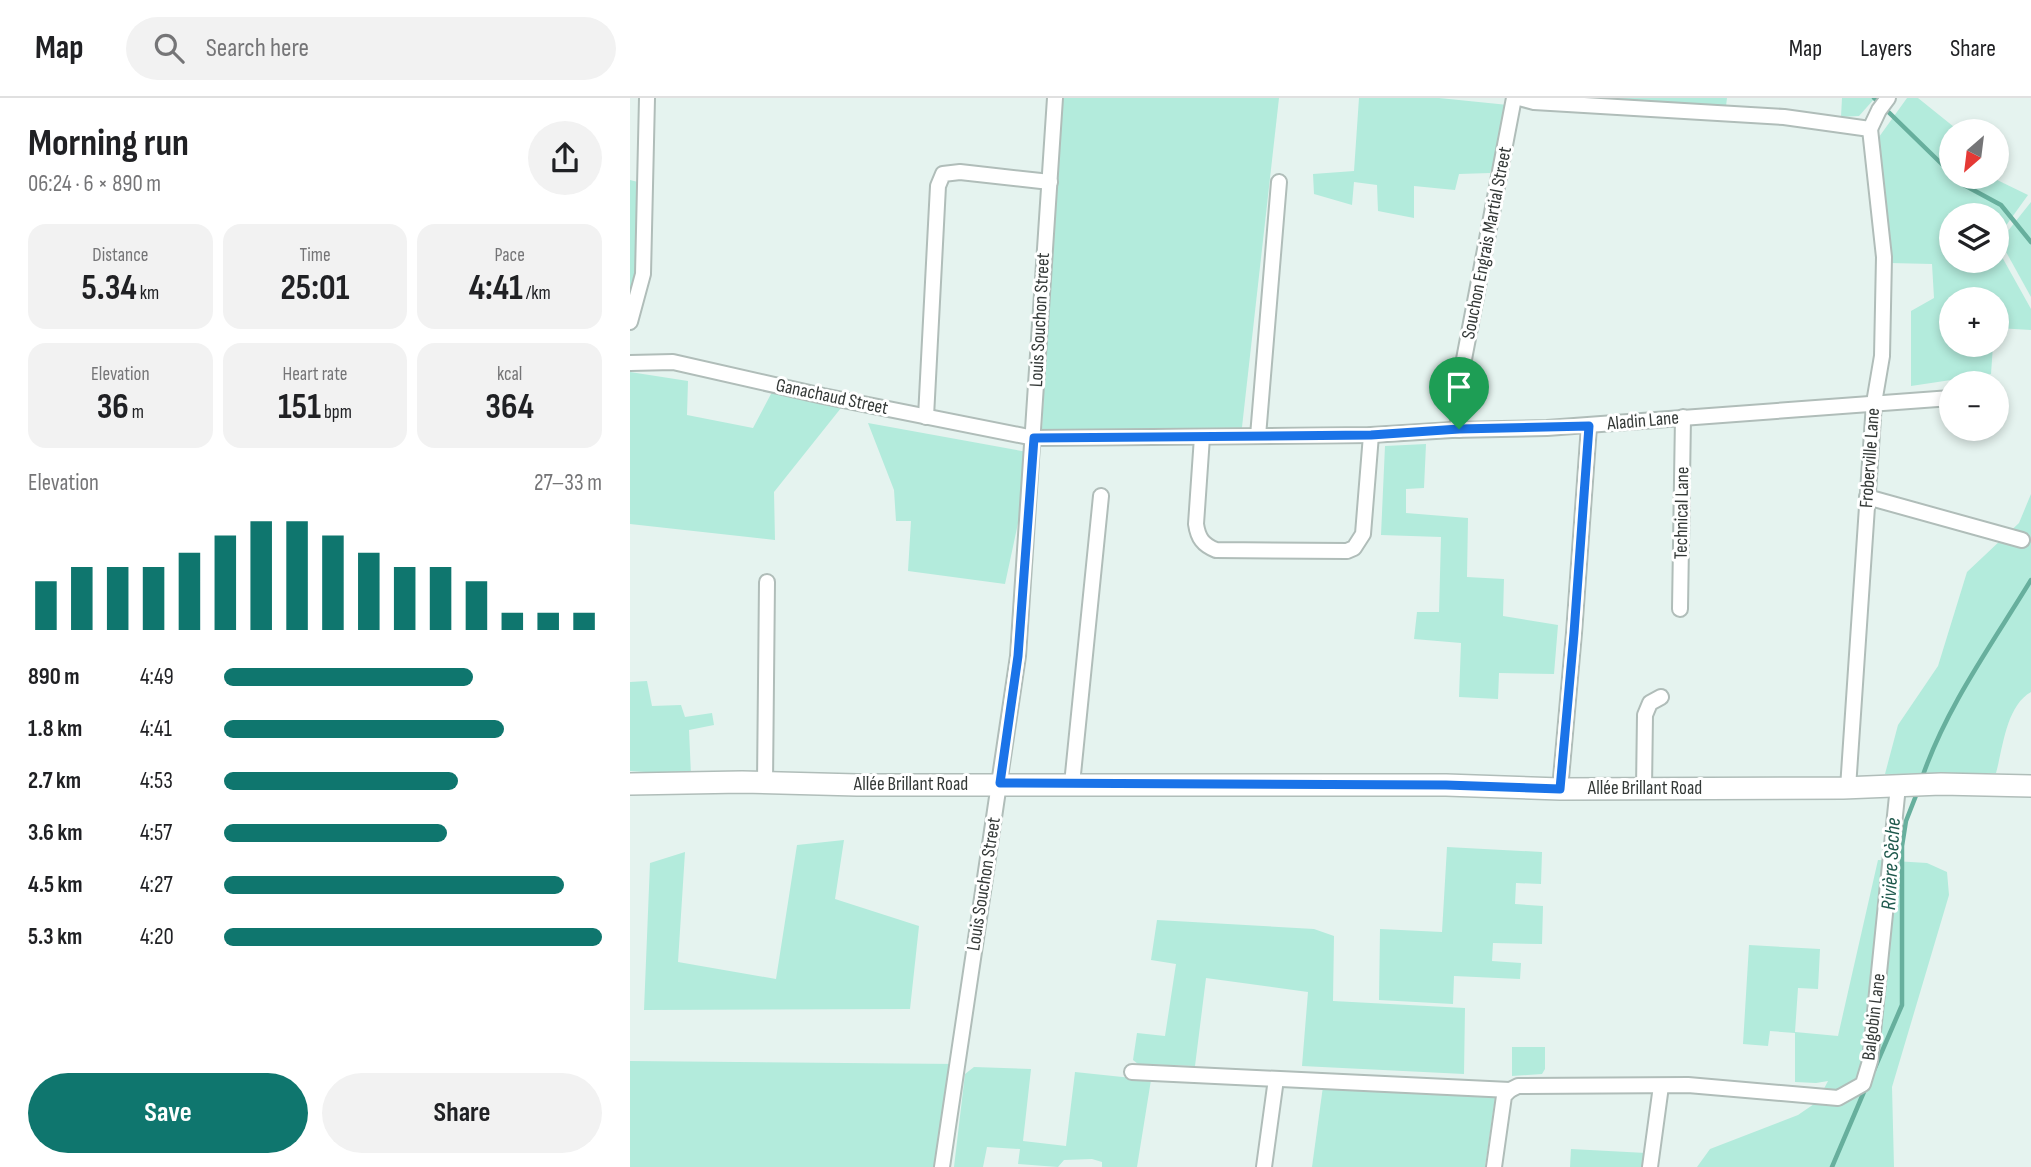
<!DOCTYPE html>
<meta charset="utf-8">
<style>
body{margin:0;font-family:"Sofia Sans Condensed",sans-serif;background:#f2f2f2;color:#202124;height:100vh;display:flex;flex-direction:column;font-size:26px;white-space:nowrap}
*{box-sizing:border-box;margin:0}
p{font-size:23px;color:#757577}
.icon{flex:none;width:38px;height:38px;fill:none;stroke:currentColor;stroke-width:2;stroke-linecap:round;stroke-linejoin:round}
.map{position:relative;flex:1;overflow:hidden}
.side{display:flex;flex-direction:column;background:#fff;width:630px}
.side>*{flex:none}
.needle{width:46px;rotate:208deg}
.buttons{position:absolute;left:1309px;top:21px;display:grid;gap:14px}
.buttons a{display:grid;place-items:center;width:70px;height:70px;border-radius:50%;background:#fff;box-shadow:0 4px 10px #0003;font-size:35px}
.pin{position:absolute;display:grid;place-items:center;width:60px;height:60px;color:#fff;margin:-72px -30px;border-radius:50% 50% 50% 0;rotate:-45deg;box-shadow:0 0 7px #0007}
.pin .icon{rotate:45deg}
.round{display:grid;place-items:center;flex:none;width:74px;height:74px;border-radius:37px;background:#f2f2f2}
.headline{display:flex;align-items:center;justify-content:space-between;height:119px;padding:0 28px}
h1{font-size:38px;font-weight:700;line-height:52px}
.stats{display:grid;grid-template-columns:repeat(3,1fr);gap:10px;height:119px;padding:7px 28px}
.stats div{display:grid;align-content:center;border-radius:18px;background:#f2f2f2;text-align:center}
.stats b{font-size:35px;font-weight:700}
.stats small{font-size:19px;font-weight:400}
.stats p{font-size:19px}
.chart{height:196px;padding:14px 28px}
.chart p{display:flex;justify-content:space-between}
.chart svg{width:100%;height:126px;margin-top:7px;stroke:#0f766e;stroke-width:6}
.primary-button{display:flex;gap:14px;margin-top:auto;padding:14px 28px}
.primary-button a{flex:1;height:80px;border-radius:42px;background:#0f766e;color:#fff;font-size:28px;font-weight:700;line-height:80px;text-align:center}
.primary-button a+a{background:#f2f2f2;color:#202124}
ul{padding:0 28px;list-style:none;font-size:23px}
li{display:grid;grid-template-columns:112px 84px 1fr;align-items:center;height:52px}
li i{height:18px;border-radius:9px;background:#0f766e}
header{display:flex;align-items:center;gap:42px;box-sizing:border-box;height:98px;padding:0 35px;background:#fff;border-bottom:2px solid #e0e0e0}
header strong{font-size:33px}
nav{display:flex;gap:38px;margin-inline-start:auto;font-size:24px}
.search{width:490px;height:63px;background:#f2f2f2;display:flex;align-items:center;gap:18px;box-sizing:border-box;padding:0 24px;border-radius:38px;color:#757577;font-size:26px}
main{display:flex;flex:1;min-height:0}
.map>svg:first-child{display:block}
.green{fill:#b3ebdc}
.lines{fill:none;stroke-linecap:round;stroke-linejoin:round}
.stream{stroke:#67af9d;stroke-width:4.5}
.minor-casing{stroke:#b0bdb9;stroke-width:18}
.secondary-casing{stroke:#b0bdb9;stroke-width:24}
.minor{stroke:#fff;stroke-width:14}
.secondary{stroke:#fff;stroke-width:21}
.route-casing{stroke:#fff;stroke-width:14}
.route{stroke:#1a73e8;stroke-width:9}
.labels{text-anchor:middle;dominant-baseline:central;stroke-width:6;stroke-linejoin:round;paint-order:stroke}
.street-label{font-size:19px;fill:#343937;stroke:#fff}
.water-label{font-size:21px;font-style:italic;fill:#1f594d;stroke:#fff}
</style>
<header>
<strong>Map</strong>
<div class="search"><svg class="icon" aria-label="search" viewBox="0 0 24 24"><circle cx="10" cy="10" r="6"/><path d="M15 15l6 6"/></svg>Search here</div>
<nav><a>Map</a><a>Layers</a><a>Share</a></nav>
</header>
<main>
<section class="side">
<div class="headline"><div><h1>Morning run</h1><p>06:24 · 6 × 890 m</p></div><a class="round"><svg class="icon" aria-label="share" viewBox="0 0 24 24"><path d="M12 15V3M7 8l5-5 5 5M5 13v7h14v-7"/></svg></a></div>
<div class="stats">
<div><p>Distance</p><b>5.34<small> km</small></b></div>
<div><p>Time</p><b>25:01</b></div>
<div><p>Pace</p><b>4:41<small> /km</small></b></div>
</div>
<div class="stats">
<div><p>Elevation</p><b>36<small> m</small></b></div>
<div><p>Heart rate</p><b>151<small> bpm</small></b></div>
<div><p>kcal</p><b>364</b></div>
</div>
<div class="chart"><p><span>Elevation</span>27–33 m</p>
<svg viewBox="0 0 160 44" preserveAspectRatio="none"><path d="M5 44V27M15 44V22M25 44V22M35 44V22M45 44V17M55 44V11M65 44V6M75 44V6M85 44V11M95 44V17M105 44V22M115 44V22M125 44V27M135 44V38M145 44V38M155 44V38"/></svg>
</div>
<ul>
<li><b>890 m</b>4:49<i style="width:66%"></i></li>
<li><b>1.8 km</b>4:41<i style="width:74%"></i></li>
<li><b>2.7 km</b>4:53<i style="width:62%"></i></li>
<li><b>3.6 km</b>4:57<i style="width:59%"></i></li>
<li><b>4.5 km</b>4:27<i style="width:90%"></i></li>
<li><b>5.3 km</b>4:20<i style="width:100%"></i></li>
</ul>
<div class="primary-button"><a>Save</a><a>Share</a></div>
</section>
<div class="map">
<svg width="1401" height="1069" viewBox="0 0 1401 1069">
<rect width="100%" height="100%" fill="#e5f3ef"/>
<g class="green">
<path d="M430 0H649L611 338 412 331Z"/>
<path d="M729 0H809L888 8 860 75 829 76 825 92 784 88V120L748 113 747 87 724 84 722 107 684 96 683 76 724 73Z"/>
<path d="M959 0H1097L1096 8Z"/>
<path d="M1212 0H1245L1229 18 1211 19Z"/>
<path d="M1277 0H1288L1329 33H1321V79H1361L1398 97 1367 140V117H1321V163H1367V150L1401 211V232L1367 230V201H1321V247H1363L1361 276 1281 288V213L1304 200 1302 166 1260 165 1249 39Z"/>
<path d="M0 82 8 84 9 169 0 202Z"/>
<path d="M1401 104V199L1370 143Z"/>
<path d="M0 274 58 283 57 317 123 330 142 294 211 310 144 394 145 442 0 426Z"/>
<path d="M238 325 403 355 375 486 278 473 281 423H266L264 392Z"/>
<path d="M796 346 794 390 776 391V415L838 420 837 479 874 481 873 518 928 527 924 576 869 575 868 601 829 599 831 545 784 541 787 514H809L811 439 751 437 755 348Z"/>
<path d="M1401 396V594C1376 608 1373 650 1366 675L1255 676 1268 627 1308 568 1337 474 1389 425Z"/>
<path d="M17 583 22 608 51 607 55 619 82 615 84 627 59 632 61 677 0 673V584Z"/>
<path d="M214 742 205 801 289 828 280 911 14 912 20 765 55 754 48 864 146 881 167 747Z"/>
<path d="M817 749 912 754 911 786 886 785 885 806 913 808 912 846 863 845 862 863 891 865 890 881 824 878 823 906 749 902 750 831 812 834Z"/>
<path d="M1248 762 1297 765 1317 774 1319 797 1262 989 1264 1069H1067L1080 1051 1168 1017 1187 1004 1198 983 1186 985 1165 984V935L1140 933 1138 948 1113 946 1119 847 1190 851 1188 891 1168 890 1165 934 1208 938Z"/>
<path d="M527 822 684 831 704 838 703 903 835 910 834 976 672 968 678 894 576 880 565 968 508 966 503 962 507 935 535 938 546 866 521 862Z"/>
<path d="M882 949H915V971L912 976 882 978Z"/>
<path d="M0 963 328 966 313 1069H0Z"/>
<path d="M344 969 401 971 393 1043 436 1048 445 974 521 982 507 1069H472V1064L462 1061 434 1062 428 1069 388 1066 390 1051 357 1049 353 1069H324L335 976Z"/>
<path d="M694 981 866 993 855 1069H682Z"/>
<path d="M941 1051 1016 1055 1013 1069H940Z"/>
</g>
<g class="lines">
<g class="stream">
<path d="M1244 0 1321 75"/>
<path d="M1325 79 1334 87 1371 107 1401 144"/>
<path d="M1292 680C1316 609 1362 546 1401 482"/>
<path d="M1244 972 1272 907V748L1276 723 1287 695"/>
<path d="M1202 1069 1236 989"/>
</g>
<g class="minor-casing">
<g id="minor">
<path d="M889 0 904 4 1154 19 1240 31"/>
<path d="M1240 31 1249 12 1258 0"/>
<path d="M0 224 13 176 17 0"/>
<path d="M0 265 43 264 193 298 404 340 741 337 822 332 917 330 1321 300"/>
<path d="M296 319 308 88 313 76 330 74 420 84"/>
<path d="M829 332 826 303 884 0"/>
<path d="M628 338 649 84"/>
<path d="M572 339 566 426C568 440 573 447 586 452L717 453 724 450 733 436 741 337"/>
<path d="M1237 399 1392 442"/>
<path d="M1050 511 1053 319"/>
<path d="M135 684 137 484"/>
<path d="M442 686 471 398"/>
<path d="M1014 690 1015 617 1020 605 1031 599"/>
<path d="M1218 690 1244 305 1252 258 1254 159 1240 31"/>
<path d="M930 691 944 535 959 328"/>
<path d="M502 974 880 992"/>
<path d="M312 1069 388 558 425 0"/>
<path d="M634 1069 646 981"/>
<path d="M864 1069 874 998 880 992 888 988 1058 987 1208 1000 1233 986 1240 963 1268 688"/>
<path d="M1020 1069 1031 988"/>
</g>
</g>
<g class="secondary-casing">
<path id="secondary" d="M0 686 112 684 227 687H816L930 691 1213 690 1311 686 1401 688"/>
</g>
<use href="#minor" class="minor"/>
<use href="#secondary" class="secondary"/>
</g>
<g class="lines">
<g class="route-casing">
<path id="route" d="M959 328 944 535 930 691 816 687 370 685 388 558 404 340 741 337 829 331Z"/>
</g>
<use href="#route" class="route"/>
</g>
<g class="labels">
<g class="street-label">
<text transform="translate(857 145) rotate(-79)">Souchon Engrais Martial Street</text>
<text transform="translate(410 222) rotate(-87)">Louis Souchon Street</text>
<text transform="translate(202 299) rotate(12)">Ganachaud Street</text>
<text transform="translate(1013 323) rotate(-5)">Aladin Lane</text>
<text transform="translate(1240 360) rotate(-86)">Froberville Lane</text>
<text transform="translate(1052 415) rotate(-89)">Technical Lane</text>
<text x="281" y="686">Allée Brillant Road</text>
<text x="1015" y="690">Allée Brillant Road</text>
<text transform="translate(354 786) rotate(-81)">Louis Souchon Street</text>
<text transform="translate(1244 919) rotate(-83)">Balgobin Lane</text>
</g>
<g class="water-label">
<text transform="translate(1261 766) rotate(-87)">Rivière Sèche</text>
</g>
</g>
</svg>
<div class="buttons">
<a><svg class="needle" viewBox="-14 -14 28 28"><path d="M0-13l5 13h-10z" fill="#e53935"/><path d="M0 13l5-13h-10z" fill="#757577"/></svg></a>
<a><svg class="icon" aria-label="layers" viewBox="0 0 24 24"><path d="M12 4l9 5-9 5-9-5zM3 14l9 5 9-5"/></svg></a>
<a>+</a>
<a>−</a>
</div>
<div class="pin" style="left:829px;top:331px;background:#1e9e55"><svg class="icon" aria-label="arrive" viewBox="0 0 24 24"><path d="M6 21V4h12l-3 4 3 4H6"/></svg></div>
</div>
</main>
